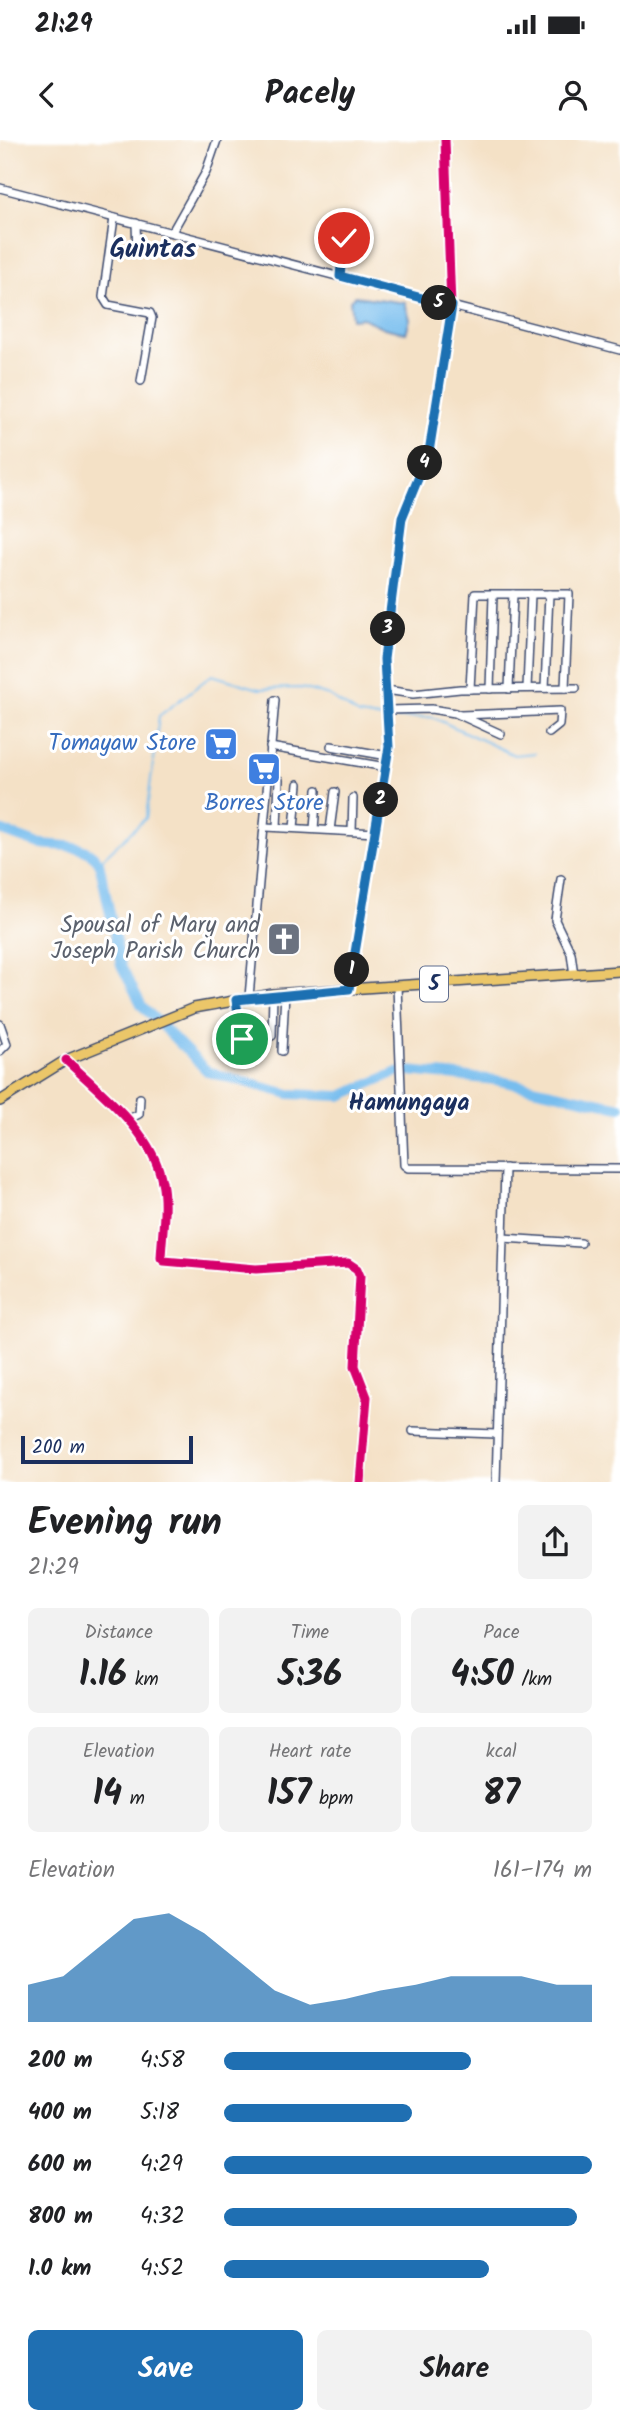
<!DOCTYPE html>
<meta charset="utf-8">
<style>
body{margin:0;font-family:Kalam,sans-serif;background:#f2f2f2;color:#202124;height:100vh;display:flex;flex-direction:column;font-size:26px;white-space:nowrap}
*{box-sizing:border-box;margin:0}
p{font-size:23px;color:#757577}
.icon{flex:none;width:38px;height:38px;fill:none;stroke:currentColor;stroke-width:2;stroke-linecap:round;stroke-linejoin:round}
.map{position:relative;height:1342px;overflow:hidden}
.panel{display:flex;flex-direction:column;background:#fff;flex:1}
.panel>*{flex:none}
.scale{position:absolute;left:21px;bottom:18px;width:172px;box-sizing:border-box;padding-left:7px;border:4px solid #1b2f5e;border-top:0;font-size:19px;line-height:24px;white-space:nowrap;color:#1b2f5e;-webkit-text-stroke:5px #fff;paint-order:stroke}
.pin{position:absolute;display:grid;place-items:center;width:60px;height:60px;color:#fff;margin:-30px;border:4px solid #fff;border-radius:50%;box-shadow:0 2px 7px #0007}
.km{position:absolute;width:35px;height:35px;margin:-18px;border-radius:50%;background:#222;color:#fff;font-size:19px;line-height:35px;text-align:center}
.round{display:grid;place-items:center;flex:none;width:74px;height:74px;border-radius:10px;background:#f2f2f2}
.summary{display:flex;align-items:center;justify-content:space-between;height:119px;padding:0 28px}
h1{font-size:38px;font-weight:800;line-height:52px}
.metrics{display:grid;grid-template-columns:repeat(3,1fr);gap:10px;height:119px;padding:7px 28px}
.metrics div{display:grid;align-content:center;border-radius:10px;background:#f2f2f2;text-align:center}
.metrics b{font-size:35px;font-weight:800}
.metrics small{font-size:19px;font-weight:400}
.metrics p{font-size:19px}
.chart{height:196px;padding:14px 28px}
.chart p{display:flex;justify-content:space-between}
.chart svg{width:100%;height:126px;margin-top:7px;fill:#1f6fb2;opacity:.7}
.button{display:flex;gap:14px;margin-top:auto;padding:14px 28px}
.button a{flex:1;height:80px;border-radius:10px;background:#1f6fb2;color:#fff;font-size:28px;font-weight:800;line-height:80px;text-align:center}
.button a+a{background:#f2f2f2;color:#202124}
ul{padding:0 28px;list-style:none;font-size:23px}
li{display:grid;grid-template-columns:112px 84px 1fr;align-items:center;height:52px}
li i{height:18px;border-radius:9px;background:#1f6fb2}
.status{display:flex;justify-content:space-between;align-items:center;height:49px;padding:0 35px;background:#fff;direction:ltr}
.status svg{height:19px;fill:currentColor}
header{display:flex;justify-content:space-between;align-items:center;height:91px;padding:0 28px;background:#fff;font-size:32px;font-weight:800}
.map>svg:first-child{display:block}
.water{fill:#77bdee;stroke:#4976a6;stroke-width:2}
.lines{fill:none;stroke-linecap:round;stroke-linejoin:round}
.stream{stroke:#77bdee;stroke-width:2}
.river{stroke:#77bdee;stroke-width:10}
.minor-casing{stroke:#3c4a6e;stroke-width:10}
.major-casing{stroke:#3c4a6e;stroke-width:12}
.minor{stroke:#fff;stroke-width:7}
.major{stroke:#ebc669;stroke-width:9}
.cycleway-casing{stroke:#fff;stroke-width:13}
.cycleway{stroke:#d6006c;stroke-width:9}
.route-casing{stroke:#fff;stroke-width:14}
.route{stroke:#1f6fb2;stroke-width:9}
.labels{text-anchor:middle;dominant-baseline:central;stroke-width:6;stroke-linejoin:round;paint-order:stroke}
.shield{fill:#fff;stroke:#5f6d8e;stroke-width:2}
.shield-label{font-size:21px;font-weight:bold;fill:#1b2f5e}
.shop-label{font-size:23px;fill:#366cbe;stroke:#fff;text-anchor:end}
.worship-label{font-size:23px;fill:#5b616d;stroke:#fff;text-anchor:end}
.neighbourhood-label{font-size:24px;font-weight:bold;fill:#1b2f5e;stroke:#fff}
.quarter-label{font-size:26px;font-weight:bold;fill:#1b2f5e;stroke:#fff}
</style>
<div class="status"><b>21:29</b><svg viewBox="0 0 49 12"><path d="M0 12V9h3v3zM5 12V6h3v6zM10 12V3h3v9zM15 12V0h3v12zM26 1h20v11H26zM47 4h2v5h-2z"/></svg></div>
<header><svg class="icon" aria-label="back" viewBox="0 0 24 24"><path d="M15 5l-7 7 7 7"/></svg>Pacely<svg class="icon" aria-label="person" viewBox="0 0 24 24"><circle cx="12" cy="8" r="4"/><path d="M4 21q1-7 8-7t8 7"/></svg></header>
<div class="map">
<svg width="620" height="1343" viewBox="0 0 620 1343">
<rect width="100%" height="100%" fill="#fff"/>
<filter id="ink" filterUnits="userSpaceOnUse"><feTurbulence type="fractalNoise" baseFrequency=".0143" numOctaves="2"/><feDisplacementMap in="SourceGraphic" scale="14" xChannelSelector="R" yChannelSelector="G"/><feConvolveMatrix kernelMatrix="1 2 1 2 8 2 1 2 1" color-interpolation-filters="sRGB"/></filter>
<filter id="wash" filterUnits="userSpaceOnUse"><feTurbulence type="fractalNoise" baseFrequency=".00686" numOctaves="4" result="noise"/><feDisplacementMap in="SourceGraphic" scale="28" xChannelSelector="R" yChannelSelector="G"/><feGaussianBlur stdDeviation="1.57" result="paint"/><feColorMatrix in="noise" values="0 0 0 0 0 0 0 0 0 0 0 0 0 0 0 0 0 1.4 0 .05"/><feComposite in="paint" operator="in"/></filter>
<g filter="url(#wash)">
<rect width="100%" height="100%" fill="#f4e1c6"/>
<path class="water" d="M355 156 405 163 410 179 406 193 384 188 363 178 352 179 350 160Z"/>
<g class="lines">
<g class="stream">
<path d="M391 579 432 577 514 615 535 613"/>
<path d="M99 722 146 678 159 576 212 535 259 549 302 548 329 556 359 575 385 579"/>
</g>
<g class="river">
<path d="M0 690C12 694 24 699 37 703 59 708 83 701 99 722L121 825 142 866 208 932 289 954 341 956 397 932"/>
<path d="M409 931 496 940 620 967"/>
</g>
</g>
</g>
<g filter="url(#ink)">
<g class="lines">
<g class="minor-casing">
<g id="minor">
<path d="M0 48 620 210"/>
<path d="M114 78 103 157 108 165 150 173 152 178 141 241"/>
<path d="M136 83 137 113"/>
<path d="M172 92 206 32 217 0"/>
<path d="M340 137 345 97 353 93"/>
<path d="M527 548 531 454"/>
<path d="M545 548 549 454"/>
<path d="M470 549 475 454H569L565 548"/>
<path d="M490 549 493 455"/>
<path d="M509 549 513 454"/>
<path d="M386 550 413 554 460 549 576 548"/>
<path d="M388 570 431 569 455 573 501 594"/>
<path d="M461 575 560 571 559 585 549 593"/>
<path d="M331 606 388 616"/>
<path d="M270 607 386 627"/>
<path d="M266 687 376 693"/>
<path d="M277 687 279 640"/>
<path d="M294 688 298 644"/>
<path d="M314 689 317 650"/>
<path d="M330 690 335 652"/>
<path d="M352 691 353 658"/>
<path d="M561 739 555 780 571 813 574 835"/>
<path d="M397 846 404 1025 408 1028 620 1029"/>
<path d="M349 849 389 607 384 519 402 378 429 312 451 166 445 0"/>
<path d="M249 857 275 560"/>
<path d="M236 860 242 899"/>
<path d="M0 884 7 904 0 911"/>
<path d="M272 896 273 854"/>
<path d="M282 911 285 853"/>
<path d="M66 920C101 953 153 992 162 1042 167 1065 162 1094 161 1118L164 1121 256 1129 348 1123 357 1129 360 1136 355 1226 367 1257 360 1343"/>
<path d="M127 980 139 974 140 958"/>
<path d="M503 1098 581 1103"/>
<path d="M413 1291 496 1294"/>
<path d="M496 1343 505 1028"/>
</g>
</g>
<g class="major-casing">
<path id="major" d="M0 961 66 920 194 868 273 854 620 831"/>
</g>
<use href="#minor" class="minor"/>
<use href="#major" class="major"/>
<g class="cycleway-casing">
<g id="cycleway">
<path d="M349 849 389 607 384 519 402 378 429 312 451 166 445 0"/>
<path d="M66 920C101 953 153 992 162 1042 167 1065 162 1094 161 1118L164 1121 256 1129 348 1123 357 1129 360 1136 355 1226 367 1257 360 1343"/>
</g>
</g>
<use href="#cycleway" class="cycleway"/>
</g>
</g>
<g class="lines" filter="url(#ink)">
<g class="route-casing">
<path id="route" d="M242 899 236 860 349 849 389 607 384 519 402 378 429 312 452 166 340 136 344 98"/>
</g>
<use href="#route" class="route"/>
</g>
<defs>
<g id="supermarket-square" transform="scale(1.75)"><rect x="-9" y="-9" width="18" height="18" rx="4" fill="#3f7fe0" stroke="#fff"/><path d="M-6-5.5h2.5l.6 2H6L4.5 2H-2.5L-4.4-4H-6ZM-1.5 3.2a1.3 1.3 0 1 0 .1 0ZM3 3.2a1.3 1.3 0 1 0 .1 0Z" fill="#fff"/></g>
<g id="church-square" transform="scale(1.75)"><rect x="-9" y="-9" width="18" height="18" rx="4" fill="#6b7280" stroke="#fff"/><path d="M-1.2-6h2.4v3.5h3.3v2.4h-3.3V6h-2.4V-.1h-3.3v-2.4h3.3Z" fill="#fff"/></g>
</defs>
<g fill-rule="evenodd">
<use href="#supermarket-square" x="221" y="604"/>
<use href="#supermarket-square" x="264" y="629"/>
<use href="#church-square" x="284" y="799"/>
</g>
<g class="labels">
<rect class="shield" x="420" y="826.5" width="28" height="35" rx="5"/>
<g class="shield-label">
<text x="434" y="844">5</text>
</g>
<g class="shop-label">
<text x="196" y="604">Tomayaw Store</text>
<text x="264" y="664" text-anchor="middle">Borres Store</text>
</g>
<g class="worship-label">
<text x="260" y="786">Spousal of Mary and<tspan x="260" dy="26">Joseph Parish Church</tspan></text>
</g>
<g class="neighbourhood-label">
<text x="409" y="963">Hamungaya</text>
</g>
<g class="quarter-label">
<text x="153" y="110">Guintas</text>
</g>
</g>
</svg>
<div class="scale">200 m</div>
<div class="pin" style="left:242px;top:899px;background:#1e9e55"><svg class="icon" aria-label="arrive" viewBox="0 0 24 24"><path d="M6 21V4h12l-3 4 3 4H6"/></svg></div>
<div class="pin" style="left:344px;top:98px;background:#d93025"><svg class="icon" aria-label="check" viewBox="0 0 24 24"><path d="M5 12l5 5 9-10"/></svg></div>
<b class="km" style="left:352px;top:830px">1</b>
<b class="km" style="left:381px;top:660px">2</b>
<b class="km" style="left:388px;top:489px">3</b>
<b class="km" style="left:425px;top:323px">4</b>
<b class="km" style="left:439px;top:163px">5</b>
</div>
<section class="panel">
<div class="summary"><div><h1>Evening run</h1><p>21:29</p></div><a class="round"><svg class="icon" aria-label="share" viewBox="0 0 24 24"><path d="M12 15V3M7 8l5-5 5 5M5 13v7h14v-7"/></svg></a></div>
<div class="metrics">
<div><p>Distance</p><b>1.16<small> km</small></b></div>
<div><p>Time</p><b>5:36</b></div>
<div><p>Pace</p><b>4:50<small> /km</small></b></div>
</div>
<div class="metrics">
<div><p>Elevation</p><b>14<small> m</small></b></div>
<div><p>Heart rate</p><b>157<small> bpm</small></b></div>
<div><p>kcal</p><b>87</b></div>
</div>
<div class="chart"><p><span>Elevation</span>161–174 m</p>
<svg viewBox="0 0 160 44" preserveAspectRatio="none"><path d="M0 44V31L10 28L20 18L30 8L40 6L50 13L60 23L70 33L80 38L90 36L100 33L110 31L120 28L130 28L140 28L150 31L160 31V44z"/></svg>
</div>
<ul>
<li><b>200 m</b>4:58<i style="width:67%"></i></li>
<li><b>400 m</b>5:18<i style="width:51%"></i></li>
<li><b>600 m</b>4:29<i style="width:100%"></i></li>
<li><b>800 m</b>4:32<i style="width:96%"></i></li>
<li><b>1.0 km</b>4:52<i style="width:72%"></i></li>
</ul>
<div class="button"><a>Save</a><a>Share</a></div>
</section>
